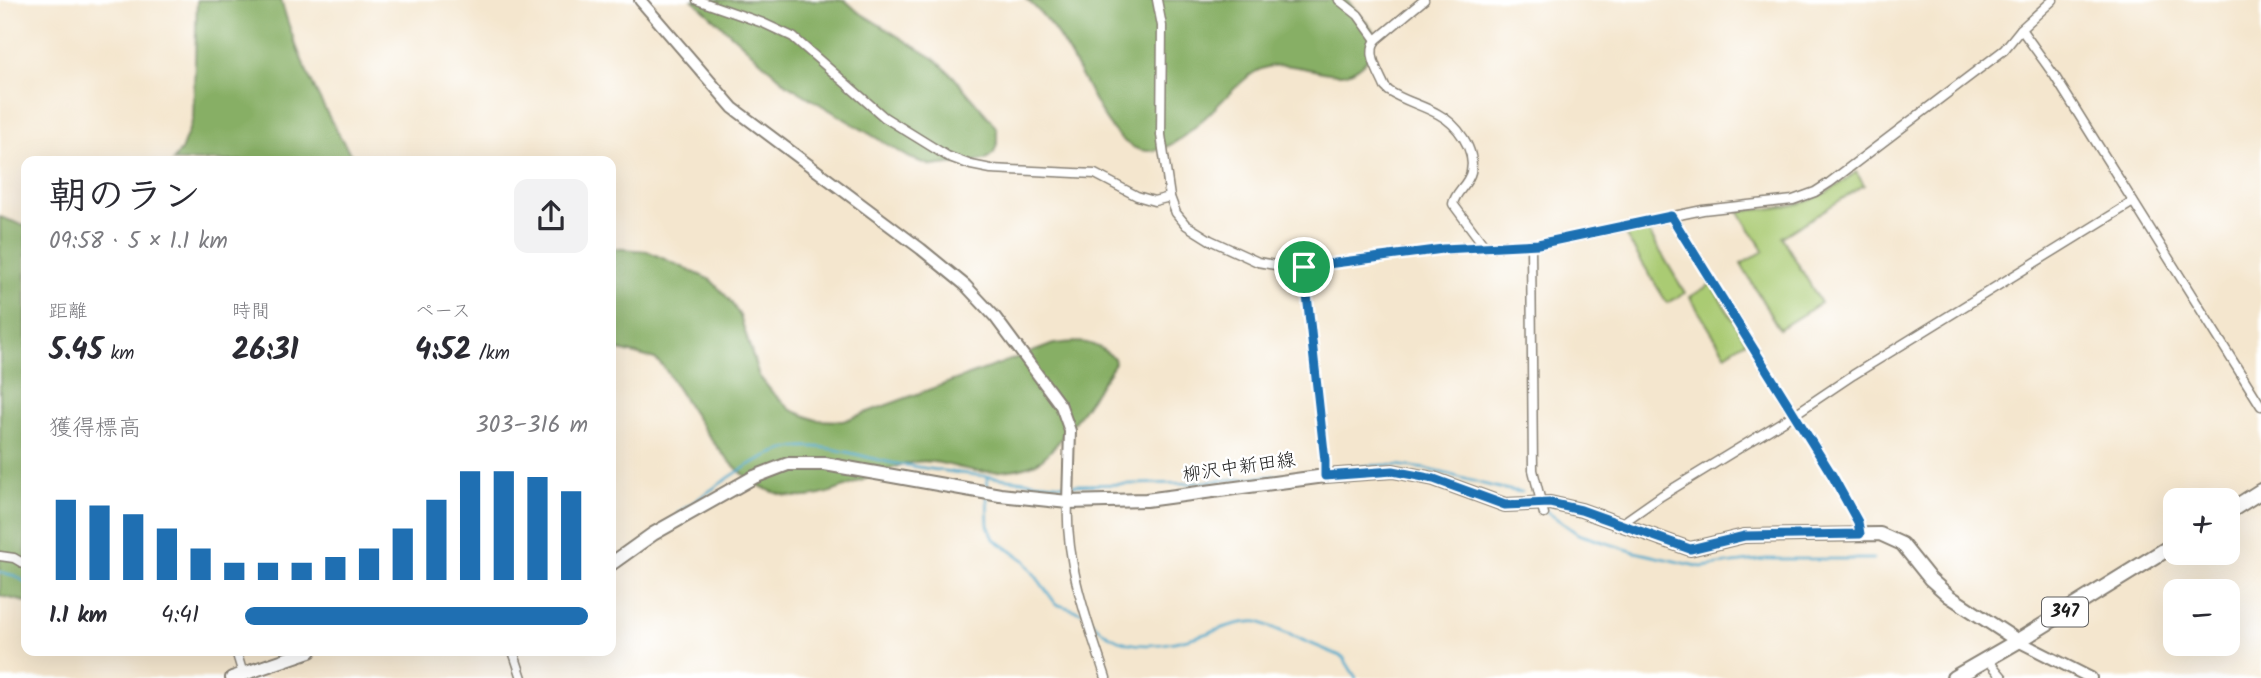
<!DOCTYPE html>
<html lang="ja">
<meta charset="utf-8">
<style>
body{margin:0;font-family:Kalam,"Klee One",sans-serif;background:#f2f2f3;color:#2b2b33;height:100vh;display:flex;flex-direction:column;font-size:26px;white-space:nowrap}
*{box-sizing:border-box;margin:0}
p{font-size:23px;color:#7c7c81}
.icon{flex:none;width:38px;height:38px;fill:none;stroke:currentColor;stroke-width:2;stroke-linecap:round;stroke-linejoin:round}
.map{position:relative;flex:1;overflow:hidden}
.drawer{position:absolute;left:21px;top:156px;width:595px;height:500px;display:flex;flex-direction:column;background:#fff;border-radius:14px;box-shadow:0 7px 28px #0002}
.drawer>*{flex:none}
.buttons{position:absolute;left:2163px;top:488px;display:grid;gap:14px}
.buttons a{display:grid;place-items:center;width:77px;height:77px;border-radius:14px;background:#fff;box-shadow:0 7px 28px #0002;font-size:35px}
.pin{position:absolute;display:grid;place-items:center;width:60px;height:60px;color:#fff;margin:-30px;border:4px solid #fff;border-radius:50%;box-shadow:0 2px 7px #0007}
.round{display:grid;place-items:center;flex:none;width:74px;height:74px;border-radius:14px;background:#f2f2f3}
.summary{display:flex;align-items:center;justify-content:space-between;height:119px;padding:0 28px}
h1{font-size:38px;font-weight:700;line-height:52px}
.metrics{display:grid;grid-template-columns:repeat(3,1fr);gap:10px;height:119px;padding:7px 28px}
.metrics div{display:grid;align-content:center}
.metrics b{font-size:30px;font-weight:700}
.metrics small{font-size:19px;font-weight:400}
.metrics p{font-size:19px}
.chart{height:196px;padding:14px 28px}
.chart p{display:flex;justify-content:space-between}
.chart svg{width:100%;height:126px;margin-top:7px;stroke:#1f6fb2;stroke-width:6}
ul{padding:0 28px;list-style:none;font-size:23px}
li{display:grid;grid-template-columns:112px 84px 1fr;align-items:center;height:52px}
li i{height:18px;border-radius:9px;background:#1f6fb2}
.map>svg:first-child{display:block}
.green{fill:#aacb73;stroke:#637448;stroke-width:2}
.forest{fill:#87af65;stroke:#526640;stroke-width:2}
.lines{fill:none;stroke-linecap:round;stroke-linejoin:round}
.stream{stroke:#4da8cb;stroke-width:2.5}
.minor-casing{stroke:#888175;stroke-width:11}
.tertiary-casing{stroke:#888175;stroke-width:14}
.secondary-casing{stroke:#888175;stroke-width:16}
.trunk-casing{stroke:#888175;stroke-width:18}
.minor{stroke:#fff;stroke-width:8}
.tertiary{stroke:#fff;stroke-width:10}
.secondary{stroke:#fff;stroke-width:12}
.trunk{stroke:#fff;stroke-width:14}
.route-casing{stroke:#fff;stroke-width:14}
.route{stroke:#1f6fb2;stroke-width:9}
.labels{text-anchor:middle;dominant-baseline:central;stroke-width:5;stroke-linejoin:round;paint-order:stroke}
.shield{fill:#fff;stroke:#606060;stroke-width:2}
.shield-label{font-size:18px;font-weight:bold;fill:#1c1c1c}
.street-label{font-size:19px;fill:#1c1c1c;stroke:#fff}
</style>
<div class="map">
<svg width="2261" height="678" viewBox="0 0 2261 678">
<rect width="100%" height="100%" fill="#fff"/>
<filter id="ink" filterUnits="userSpaceOnUse"><feTurbulence type="fractalNoise" baseFrequency=".0143" numOctaves="2"/><feDisplacementMap in="SourceGraphic" scale="14" xChannelSelector="R" yChannelSelector="G"/><feConvolveMatrix kernelMatrix="1 2 1 2 8 2 1 2 1" color-interpolation-filters="sRGB"/></filter>
<filter id="wash" filterUnits="userSpaceOnUse"><feTurbulence type="fractalNoise" baseFrequency=".00686" numOctaves="4" result="noise"/><feDisplacementMap in="SourceGraphic" scale="28" xChannelSelector="R" yChannelSelector="G"/><feGaussianBlur stdDeviation="1.57" result="paint"/><feColorMatrix in="noise" values="0 0 0 0 0 0 0 0 0 0 0 0 0 0 0 0 0 1.4 0 .05"/><feComposite in="paint" operator="in"/></filter>
<g filter="url(#wash)">
<rect width="100%" height="100%" fill="#f4e6ce"/>
<g class="green">
<path d="M1856 172 1864 185 1782 237 1821 303 1779 329 1741 264 1764 251 1738 211C1792 207 1812 207 1856 172Z"/>
<path d="M1644 224 1685 293 1667 303 1621 228Z"/>
<path d="M1711 284 1746 341 1725 354 1690 297Z"/>
</g>
<g class="forest">
<path d="M197 0H281C297 57 323 111 355 161H173L181 150 193 119Z"/>
<path d="M693 0H845L857 11 935 59 953 76 990 119 997 129V144L994 153 985 160 932 166 910 158 788 85Z"/>
<path d="M1027 0H1347L1374 31C1373 38 1373 46 1371 52 1367 64 1350 75 1338 74 1310 73 1282 56 1255 72 1223 90 1173 172 1131 146 1112 135 1100 111 1090 92 1073 61 1055 23 1027 0Z"/>
<path d="M0 217 26 226V602L0 596Z"/>
<path d="M611 248 647 251 711 280 729 299 740 316 759 376 772 392 791 410 816 420 843 421 1054 344C1081 341 1092 339 1114 358L1115 363C1100 385 1056 453 1036 463 1020 470 995 473 978 471 956 469 934 457 910 463 880 470 851 488 820 495 742 513 699 419 663 366L655 359 611 348Z"/>
</g>
<g class="lines">
<g class="stream">
<path d="M1331 470C1359 466 1385 463 1412 467 1449 471 1485 488 1522 492"/>
<path d="M987 476 988 490"/>
<path d="M1073 485 1190 483 1304 473"/>
<path d="M987 497 988 525 994 539 1024 560 1056 604 1081 612"/>
<path d="M1546 511 1578 534 1635 552 1701 567 1766 559H1873"/>
<path d="M678 513C711 491 745 462 783 450 819 439 862 458 898 464 955 473 1010 480 1067 485"/>
<path d="M0 572 16 576 26 583"/>
<path d="M1089 618C1095 624 1102 632 1110 636 1141 654 1185 641 1217 630 1231 625 1244 621 1259 622L1343 657 1356 678"/>
</g>
</g>
</g>
<g filter="url(#ink)">
<g class="lines">
<g class="minor-casing">
<g id="minor">
<path d="M697 0 763 23 793 37 884 117 947 156 971 165 991 169 1095 174 1137 196 1154 201 1170 197"/>
<path d="M1157 0 1162 26 1161 135 1170 197 1176 213 1186 225 1210 240 1258 262 1292 268 1443 249 1538 244 1703 210 1793 200 1815 192 1829 183 2004 50 2021 29 2053 0"/>
<path d="M1339 0 1358 15 1376 40"/>
<path d="M1424 0 1376 40C1366 54 1379 73 1385 87L1389 91C1404 101 1422 105 1438 114 1457 124 1476 149 1471 172 1468 185 1455 192 1453 204L1485 247"/>
<path d="M2021 29 2054 75 2261 406"/>
<path d="M1671 216 1832 475 1858 522 1860 534"/>
<path d="M1531 244 1533 470 1544 514"/>
<path d="M1304 267 1325 461V476"/>
<path d="M1068 502C1065 563 1087 621 1106 678"/>
<path d="M1621 524 1661 496 1795 414 1853 375 2133 202"/>
<path d="M0 556 14 558 26 565"/>
<path d="M236 651 243 674"/>
<path d="M513 651 522 678"/>
<path d="M1987 659 2003 678"/>
</g>
</g>
<g class="tertiary-casing">
<g id="tertiary">
<path d="M640 0 733 108 921 249 965 285 995 317 1061 406 1070 431 1068 502"/>
<path d="M2018 641 2091 678"/>
</g>
</g>
<g class="secondary-casing">
<g id="secondary">
<path d="M611 564 653 534 754 477 788 464H825L1000 495 1068 502 1146 500 1325 476 1393 471 1434 479 1505 505 1550 503 1581 510 1690 549 1744 536 1880 534 1902 544 1930 579 1949 596 2018 641"/>
<path d="M232 678 310 651"/>
</g>
</g>
<g class="trunk-casing">
<g id="trunk">
<path d="M2228 512 2261 491"/>
<path d="M1954 678 2018 641 2175 544"/>
</g>
</g>
<use href="#minor" class="minor"/>
<use href="#tertiary" class="tertiary"/>
<use href="#secondary" class="secondary"/>
<use href="#trunk" class="trunk"/>
</g>
</g>
<g class="lines" filter="url(#ink)">
<g class="route-casing">
<path id="route" d="M1671 216 1832 475 1858 522 1860 534 1744 536 1690 549 1581 510 1550 503 1505 505 1434 479 1393 471 1325 476V461L1304 267 1443 249 1538 244Z"/>
</g>
<use href="#route" class="route"/>
</g>
<g class="labels">
<rect class="shield" x="2042" y="597.5" width="46" height="29" rx="5"/>
<g class="shield-label">
<text x="2065" y="612">347</text>
</g>
<g class="street-label">
<text transform="translate(1239 468) rotate(-8)">柳沢中新田線</text>
</g>
</g>
</svg>
<div class="buttons">
<a>+</a>
<a>−</a>
</div>
<div class="pin" style="left:1304px;top:267px;background:#1e9e55"><svg class="icon" aria-label="arrive" viewBox="0 0 24 24"><path d="M6 21V4h12l-3 4 3 4H6"/></svg></div>
<section class="drawer">
<div class="summary"><div><h1>朝のラン</h1><p>09:58 · 5 × 1.1 km</p></div><a class="round"><svg class="icon" aria-label="share" viewBox="0 0 24 24"><path d="M12 15V3M7 8l5-5 5 5M5 13v7h14v-7"/></svg></a></div>
<div class="metrics">
<div><p>距離</p><b>5.45<small> km</small></b></div>
<div><p>時間</p><b>26:31</b></div>
<div><p>ペース</p><b>4:52<small> /km</small></b></div>
</div>
<div class="chart"><p><span>獲得標高</span>303–316 m</p>
<svg viewBox="0 0 160 44" preserveAspectRatio="none"><path d="M5 44V16M15 44V18M25 44V21M35 44V26M45 44V33M55 44V38M65 44V38M75 44V38M85 44V36M95 44V33M105 44V26M115 44V16M125 44V6M135 44V6M145 44V8M155 44V13"/></svg>
</div>
<ul>
<li><b>1.1 km</b>4:41<i style="width:100%"></i></li>
</ul>
</section>
</div>
